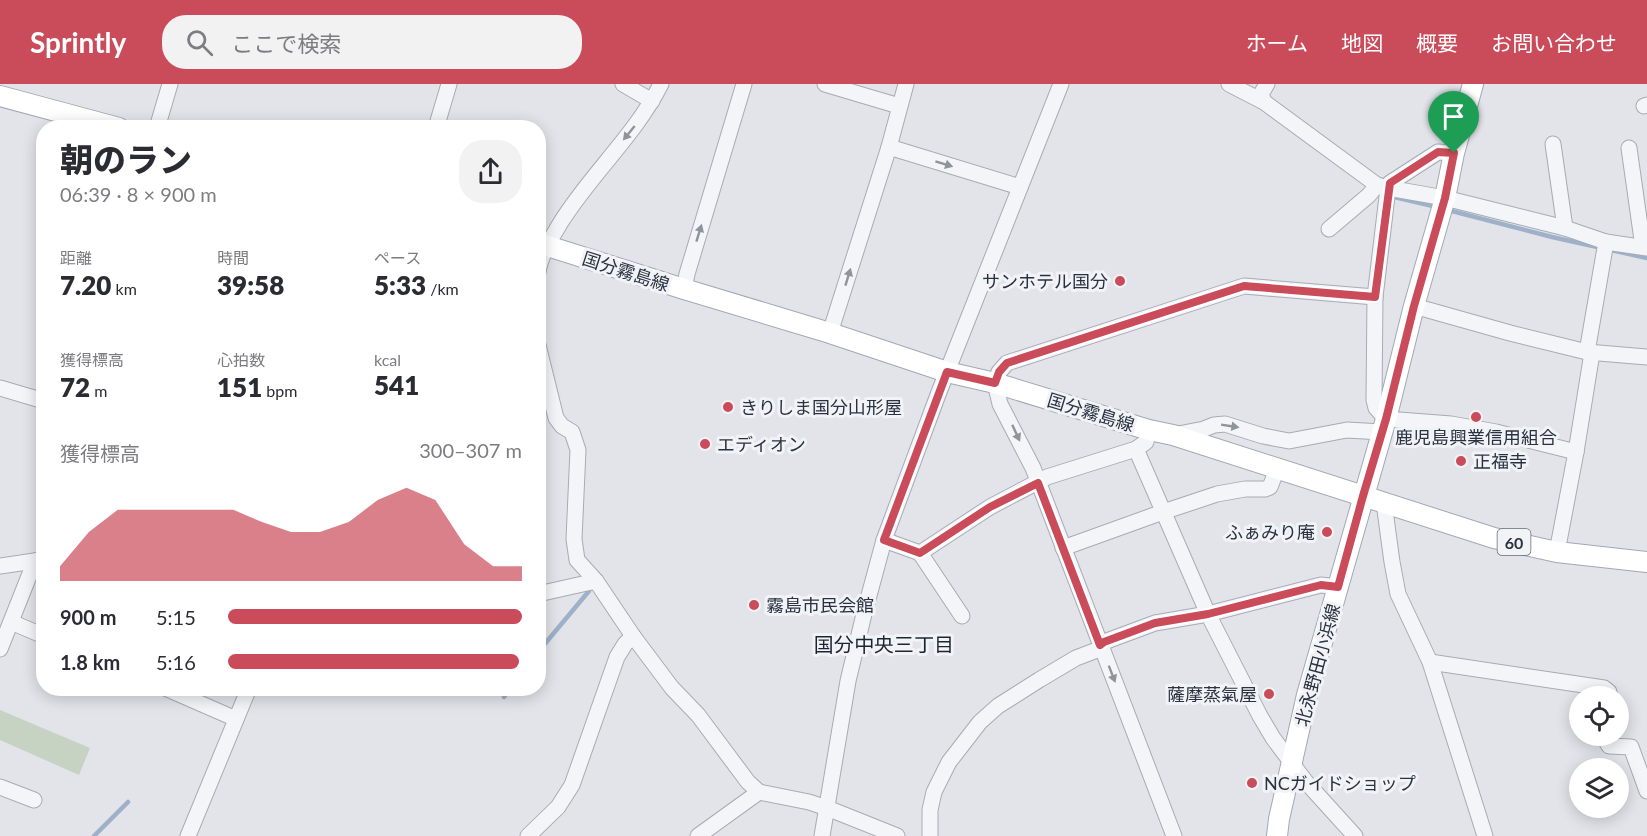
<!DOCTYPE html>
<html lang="ja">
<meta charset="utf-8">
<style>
body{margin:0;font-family:Lato,"Noto Sans JP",sans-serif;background:#f2f2f3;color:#2b2b33;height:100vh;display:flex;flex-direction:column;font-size:22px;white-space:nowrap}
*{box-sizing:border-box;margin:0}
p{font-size:20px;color:#7c7c81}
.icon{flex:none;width:33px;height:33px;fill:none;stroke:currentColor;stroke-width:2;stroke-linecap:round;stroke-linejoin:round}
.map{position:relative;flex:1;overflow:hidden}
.side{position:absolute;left:36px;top:36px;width:510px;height:576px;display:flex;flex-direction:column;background:#fff;border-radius:24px;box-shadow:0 3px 15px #0003}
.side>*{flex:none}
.fabs{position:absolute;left:1569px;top:602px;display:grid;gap:12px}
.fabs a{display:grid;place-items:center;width:60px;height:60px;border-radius:50%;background:#fff;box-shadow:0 3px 15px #0003;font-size:30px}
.pin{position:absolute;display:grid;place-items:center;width:51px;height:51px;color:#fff;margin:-62px -26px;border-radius:50% 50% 50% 0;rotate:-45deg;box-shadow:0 0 6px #0007}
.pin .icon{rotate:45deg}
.round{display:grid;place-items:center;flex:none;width:63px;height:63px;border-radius:24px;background:#f2f2f3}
.head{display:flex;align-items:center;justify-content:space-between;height:102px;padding:0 24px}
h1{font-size:33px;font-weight:800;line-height:45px}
.metrics{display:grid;grid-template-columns:repeat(3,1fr);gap:9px;height:102px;padding:6px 24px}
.metrics div{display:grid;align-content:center}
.metrics b{font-size:26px;font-weight:800}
.metrics small{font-size:16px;font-weight:400}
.metrics p{font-size:16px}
.chart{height:168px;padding:12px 24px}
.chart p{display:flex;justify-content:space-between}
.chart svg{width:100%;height:108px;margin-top:6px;fill:#ca4b59;opacity:.7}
ul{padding:0 24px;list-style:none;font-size:20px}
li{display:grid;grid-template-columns:96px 72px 1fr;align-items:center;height:45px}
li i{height:15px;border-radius:8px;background:#ca4b59}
header{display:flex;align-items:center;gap:36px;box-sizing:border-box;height:84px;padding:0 30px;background:#ca4b59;color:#fff}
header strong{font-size:28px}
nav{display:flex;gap:33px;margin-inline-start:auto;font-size:21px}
.search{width:420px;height:54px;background:#f2f2f3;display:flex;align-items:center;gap:15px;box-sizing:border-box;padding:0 21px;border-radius:24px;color:#7c7c81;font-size:22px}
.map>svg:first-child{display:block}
.green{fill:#c6d3c3}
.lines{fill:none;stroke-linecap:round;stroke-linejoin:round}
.stream{stroke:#9eb1c8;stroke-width:4.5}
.minor-casing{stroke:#a7abb4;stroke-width:17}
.major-casing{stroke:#a1a8b5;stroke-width:22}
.minor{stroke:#f4f5f8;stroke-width:15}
.major{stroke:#fff;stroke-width:20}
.oneway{fill:#8f949c}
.route-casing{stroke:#fff;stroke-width:12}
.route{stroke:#ca4b59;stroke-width:8}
.poi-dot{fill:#ca4b59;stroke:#f1f3f7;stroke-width:2}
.labels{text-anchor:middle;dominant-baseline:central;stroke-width:6;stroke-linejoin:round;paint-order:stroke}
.shield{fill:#f1f3f7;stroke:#666c78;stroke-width:1.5}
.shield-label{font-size:16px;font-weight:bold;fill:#2a3241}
.street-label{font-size:18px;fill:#2a3241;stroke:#f1f3f7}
.poi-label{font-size:18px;fill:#2a3241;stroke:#f1f3f7;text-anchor:start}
.neighbourhood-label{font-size:20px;fill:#1c2332;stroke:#f1f3f7}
</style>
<header>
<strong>Sprintly</strong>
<div class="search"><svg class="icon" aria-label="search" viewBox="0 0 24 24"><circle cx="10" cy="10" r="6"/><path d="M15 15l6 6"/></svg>ここで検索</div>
<nav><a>ホーム</a><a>地図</a><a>概要</a><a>お問い合わせ</a></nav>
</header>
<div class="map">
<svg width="1647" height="752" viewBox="0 0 1647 752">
<rect width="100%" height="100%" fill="#e2e4ea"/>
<path class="green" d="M0 626 90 664 79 691 0 656Z"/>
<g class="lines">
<g class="stream">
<path d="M1390 112 1437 123"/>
<path d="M1448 126 1552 153 1647 174"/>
<path d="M538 568 589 507"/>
<path d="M504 613 510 604"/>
<path d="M94 752 128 718"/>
</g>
<g class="minor-casing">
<g id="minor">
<path d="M623 0 652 17"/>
<path d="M825 0 899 22"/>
<path d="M1229 0 1264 18 1377 101 1388 104 1375 213 1374 316 1376 324 1386 335 1451 340 1496 348 1576 368"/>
<path d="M1264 18 1261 10 1267 0"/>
<path d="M1644 22 1647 21"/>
<path d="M157 44 170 0"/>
<path d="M436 44 449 0"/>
<path d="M1553 60 1565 144"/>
<path d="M889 63 1020 103"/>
<path d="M1629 64 1643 163"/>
<path d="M1454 69 1438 68 1390 99 1388 104 1445 114 1565 144 1606 158 1647 164"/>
<path d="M1329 145 1369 111 1377 101"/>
<path d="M538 188C541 170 552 153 561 138 591 90 636 50 661 0"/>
<path d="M684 205 687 190 744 0"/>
<path d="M1414 222 1510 249 1587 268 1647 273"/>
<path d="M830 249 889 63 906 0"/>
<path d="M538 261 556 334 562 342 572 348 578 366 574 455 577 476 596 497 633 552 672 604 698 631 748 698 759 708 809 718 827 724 897 752"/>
<path d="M1587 268 1606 158"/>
<path d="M0 304 44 317"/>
<path d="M1173 351 1204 345 1214 341 1225 340 1263 352 1289 357 1347 346 1382 348"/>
<path d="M1136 365 1208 530 1260 632 1273 654 1306 698 1355 752"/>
<path d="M1384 419 1392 478 1398 510 1430 578 1485 752"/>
<path d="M884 456 920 469 990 423 1047 393 1136 365 1146 358 1149 346"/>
<path d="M1063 464 1163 428 1217 410 1245 405H1265L1270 403 1277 385"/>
<path d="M1557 468 1576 368 1592 269"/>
<path d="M920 469 962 532"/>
<path d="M0 482 41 476"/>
<path d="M538 510 596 497"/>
<path d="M11 538 44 552"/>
<path d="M0 565 35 477"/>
<path d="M1430 578 1604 604 1609 608V612"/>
<path d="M165 604 236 635"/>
<path d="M1606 651V657L1609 662 1631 663 1647 707"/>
<path d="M0 703 34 716"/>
<path d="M188 752 249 604"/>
<path d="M528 752 558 723 572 701 617 573 625 560 633 552"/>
<path d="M698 752 759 708"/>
<path d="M822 752 848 597 864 530 884 456 939 308 1061 0"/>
<path d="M930 752V726L934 708 949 678 980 638 998 622 1039 596 1076 574 1097 566 1104 558 1155 539 1208 530 1321 501 1338 503"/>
<path d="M1174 752 1033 384 1000 320 995 299 999 288 1007 279 1244 202 1375 213"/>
</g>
</g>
<g class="major-casing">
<g id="major">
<path d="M0 12 119 44"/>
<path d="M538 159 684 205 830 249 947 288 995 299 1149 346 1173 351 1494 454 1557 468 1647 478"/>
<path d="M1277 752 1279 735 1307 611 1386 335 1414 222 1445 114 1454 69 1473 0"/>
</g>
</g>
<use href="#minor" class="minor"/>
<use href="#major" class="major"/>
</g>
<defs><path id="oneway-solid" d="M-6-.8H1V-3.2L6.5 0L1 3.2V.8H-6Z" transform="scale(1.5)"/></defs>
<g class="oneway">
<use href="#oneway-solid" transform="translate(629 49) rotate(129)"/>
<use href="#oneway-solid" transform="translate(944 80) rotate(17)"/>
<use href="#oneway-solid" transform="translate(699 149) rotate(-73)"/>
<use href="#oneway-solid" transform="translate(848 193) rotate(-73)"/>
<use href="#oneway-solid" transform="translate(1230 342) rotate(9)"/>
<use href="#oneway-solid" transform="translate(1016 349) rotate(65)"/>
<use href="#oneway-solid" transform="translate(1112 590) rotate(69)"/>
</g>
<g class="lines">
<g class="route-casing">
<path id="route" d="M1438 68 1454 69 1445 114 1414 222 1386 335 1363 412 1338 503 1321 501 1208 530 1155 539 1104 558 1100 561 1038 399 990 423 920 469 884 456 947 288 995 299 999 288 1007 279 1244 202 1375 213 1390 99Z"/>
</g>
<use href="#route" class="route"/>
</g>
<g class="poi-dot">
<circle cx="1120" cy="197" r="6"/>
<circle cx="728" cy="323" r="6"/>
<circle cx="1476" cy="333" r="6"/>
<circle cx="705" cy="360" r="6"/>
<circle cx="1461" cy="377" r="6"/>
<circle cx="1327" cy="448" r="6"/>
<circle cx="754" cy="521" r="6"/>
<circle cx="1269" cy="610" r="6"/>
<circle cx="1252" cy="699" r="6"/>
</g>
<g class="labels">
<rect class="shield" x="1497.5" y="445" width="33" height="26" rx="4.5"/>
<g class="shield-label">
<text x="1514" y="458">60</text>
</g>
<g class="street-label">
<text transform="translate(626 187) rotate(18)">国分霧島線</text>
<text transform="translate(1091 328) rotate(17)">国分霧島線</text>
<text transform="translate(1317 581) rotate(-75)">北永野田小浜線</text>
</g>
<g class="poi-label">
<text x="1108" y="197" text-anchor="end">サンホテル国分</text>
<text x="740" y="323">きりしま国分山形屋</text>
<text x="1476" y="353" text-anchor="middle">鹿児島興業信用組合</text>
<text x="717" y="360">エディオン</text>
<text x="1473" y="377">正福寺</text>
<text x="1315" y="448" text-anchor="end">ふぁみり庵</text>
<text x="766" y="521">霧島市民会館</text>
<text x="1257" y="610" text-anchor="end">薩摩蒸氣屋</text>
<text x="1264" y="699">NCガイドショップ</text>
</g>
<g class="neighbourhood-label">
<text x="884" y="560">国分中央三丁目</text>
</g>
</g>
</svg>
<div class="fabs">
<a><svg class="icon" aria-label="locate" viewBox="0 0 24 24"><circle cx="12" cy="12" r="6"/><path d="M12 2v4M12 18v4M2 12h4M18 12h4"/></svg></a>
<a><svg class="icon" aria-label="layers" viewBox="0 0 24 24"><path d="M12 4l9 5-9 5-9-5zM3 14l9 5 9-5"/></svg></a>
</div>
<div class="pin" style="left:1454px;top:69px;background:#1e9e55"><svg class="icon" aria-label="arrive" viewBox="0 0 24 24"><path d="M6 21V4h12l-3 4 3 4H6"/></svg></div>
<section class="side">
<div class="head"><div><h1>朝のラン</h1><p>06:39 · 8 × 900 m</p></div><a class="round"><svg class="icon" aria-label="share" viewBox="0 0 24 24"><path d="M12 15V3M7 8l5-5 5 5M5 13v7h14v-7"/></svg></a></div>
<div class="metrics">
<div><p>距離</p><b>7.20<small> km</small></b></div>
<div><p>時間</p><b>39:58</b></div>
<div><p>ペース</p><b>5:33<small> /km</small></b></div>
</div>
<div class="metrics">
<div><p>獲得標高</p><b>72<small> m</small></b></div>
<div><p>心拍数</p><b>151<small> bpm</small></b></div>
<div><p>kcal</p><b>541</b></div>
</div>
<div class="chart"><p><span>獲得標高</span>300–307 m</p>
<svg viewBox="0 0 160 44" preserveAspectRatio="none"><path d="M0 44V38L10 24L20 15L30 15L40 15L50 15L60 15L70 20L80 24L90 24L100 20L110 11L120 6L130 11L140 29L150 38L160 38V44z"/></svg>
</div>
<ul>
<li><b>900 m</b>5:15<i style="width:100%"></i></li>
<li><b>1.8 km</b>5:16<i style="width:99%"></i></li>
</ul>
</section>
</div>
